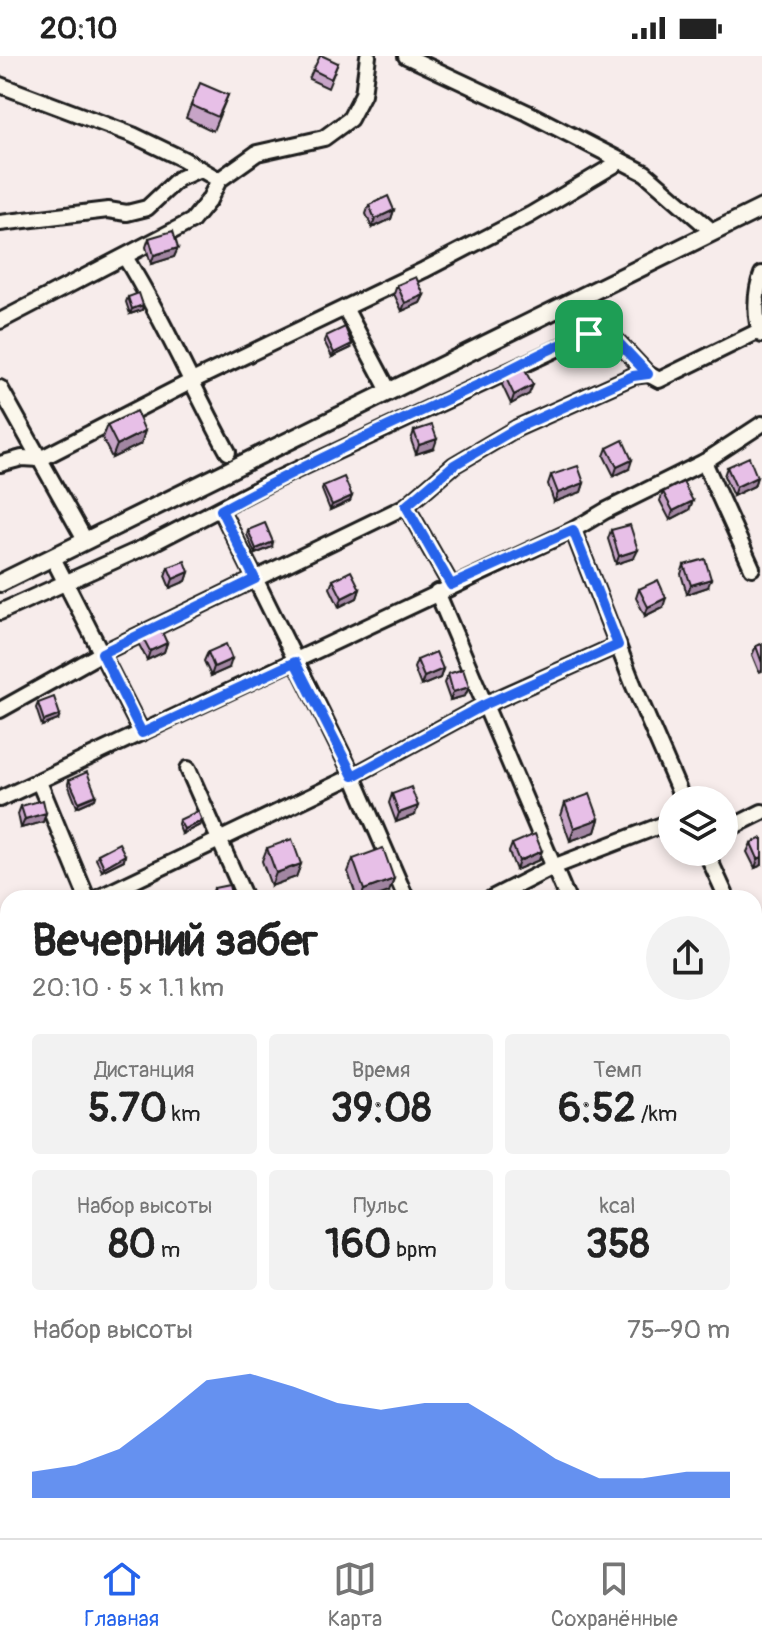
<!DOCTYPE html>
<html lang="ru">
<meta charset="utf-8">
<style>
body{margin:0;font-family:Pangolin,sans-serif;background:#f2f2f2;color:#222;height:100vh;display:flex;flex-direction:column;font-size:30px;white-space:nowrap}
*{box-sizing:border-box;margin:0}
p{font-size:26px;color:#767676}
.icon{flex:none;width:44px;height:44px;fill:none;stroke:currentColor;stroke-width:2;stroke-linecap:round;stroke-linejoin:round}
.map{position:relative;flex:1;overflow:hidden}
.panel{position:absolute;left:0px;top:834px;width:762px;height:648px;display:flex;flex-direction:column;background:#fff;border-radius:24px 24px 0 0;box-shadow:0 4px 12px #0003}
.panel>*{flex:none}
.tools{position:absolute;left:658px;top:730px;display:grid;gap:16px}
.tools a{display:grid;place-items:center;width:80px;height:80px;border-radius:50%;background:#fff;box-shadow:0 4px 12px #0003;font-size:40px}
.pin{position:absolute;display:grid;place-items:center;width:68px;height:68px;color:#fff;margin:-34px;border-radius:16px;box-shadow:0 4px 12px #0006}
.round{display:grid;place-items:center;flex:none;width:84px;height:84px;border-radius:42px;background:#f2f2f2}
.headline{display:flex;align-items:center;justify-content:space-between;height:136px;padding:0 32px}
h1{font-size:44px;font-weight:800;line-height:60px}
.figures{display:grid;grid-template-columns:repeat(3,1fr);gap:12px;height:136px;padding:8px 32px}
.figures div{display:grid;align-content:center;border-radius:8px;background:#f2f2f2;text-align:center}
.figures b{font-size:40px;font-weight:800}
.figures small{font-size:22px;font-weight:400}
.figures p{font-size:22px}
.chart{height:224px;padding:16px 32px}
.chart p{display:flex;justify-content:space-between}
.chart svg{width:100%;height:144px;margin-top:8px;fill:#2563eb;opacity:.7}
.status{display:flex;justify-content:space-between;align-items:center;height:56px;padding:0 40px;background:#fff;direction:ltr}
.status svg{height:22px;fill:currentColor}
.dock{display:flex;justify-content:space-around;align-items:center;height:112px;border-top:2px solid #e0e0e0;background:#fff;font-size:22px;color:#767676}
.dock a{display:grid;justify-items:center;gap:4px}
.dock .active{color:#2563eb}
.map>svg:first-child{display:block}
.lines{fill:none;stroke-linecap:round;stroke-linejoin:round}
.service-casing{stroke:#1c1c1c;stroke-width:13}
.minor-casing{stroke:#1c1c1c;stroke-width:20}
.tertiary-casing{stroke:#1c1c1c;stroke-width:22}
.service{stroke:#fbf7ec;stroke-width:7}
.minor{stroke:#fbf7ec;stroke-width:14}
.tertiary{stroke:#fbf7ec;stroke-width:16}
.wall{fill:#c7a4c7;stroke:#1c1c1c;stroke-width:2}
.shaded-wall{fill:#a286a2;stroke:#1c1c1c;stroke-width:2}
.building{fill:#e7bfe7;stroke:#1c1c1c;stroke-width:2}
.route-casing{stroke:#fff;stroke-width:16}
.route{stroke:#2563eb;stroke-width:10}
</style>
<div class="status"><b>20:10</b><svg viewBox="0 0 49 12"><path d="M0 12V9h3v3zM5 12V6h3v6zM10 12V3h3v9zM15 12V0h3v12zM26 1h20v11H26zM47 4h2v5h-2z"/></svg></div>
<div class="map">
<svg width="762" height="1482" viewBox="0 0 762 1482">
<rect width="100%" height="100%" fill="#f7eceb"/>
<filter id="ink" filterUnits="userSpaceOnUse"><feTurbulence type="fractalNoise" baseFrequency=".0125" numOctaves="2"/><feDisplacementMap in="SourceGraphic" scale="16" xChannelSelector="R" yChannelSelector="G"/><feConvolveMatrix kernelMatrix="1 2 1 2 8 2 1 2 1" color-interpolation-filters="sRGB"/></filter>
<g filter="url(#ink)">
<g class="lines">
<g class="service-casing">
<path id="service" d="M563 1474 566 1482"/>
</g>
<g class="minor-casing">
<g id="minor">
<path d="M406 0 528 57 645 117 713 176"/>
<path d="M0 29 133 79 183 103 219 124"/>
<path d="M0 167 108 154 127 157 147 152 178 123 200 113"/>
<path d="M125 201C164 264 193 332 228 396"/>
<path d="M762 218C755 235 754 264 762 279"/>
<path d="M345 252 389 335"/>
<path d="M0 265 192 165 209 144 219 124 257 97 324 82 350 63 363 38 368 0"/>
<path d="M0 332 85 484"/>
<path d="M704 406 752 512"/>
<path d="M0 408 22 402 40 403 190 326 424 214 530 159 621 105"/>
<path d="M406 450 451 529"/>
<path d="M221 454 353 720 406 842"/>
<path d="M573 474 633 628 683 744"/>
<path d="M53 502 142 677"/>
<path d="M437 536 567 842"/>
<path d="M0 556 147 490 273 425 589 278 603 276 615 283 648 318"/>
<path d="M0 654 102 597 406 450 454 409 517 372 633 320 648 318 659 324 759 275"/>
<path d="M188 713 245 842"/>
<path d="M39 726 87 842"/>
<path d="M0 743 573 474 605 455 704 406 762 368"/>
<path d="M724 775 762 756"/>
<path d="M706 796 727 842"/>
<path d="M98 842 353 720 484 649 618 589"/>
<path d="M492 842 553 811 672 765"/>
<path d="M0 890 8 886"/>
<path d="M754 900 762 917"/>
<path d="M754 968 762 965"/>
<path d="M0 1027 8 1046"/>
<path d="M0 1080 8 1076"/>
<path d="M754 1125 762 1121"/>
<path d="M754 1287 762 1307"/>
<path d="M748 1474 752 1482"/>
<path d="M363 1482 382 1474"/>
</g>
</g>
<g class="tertiary-casing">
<path id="tertiary" d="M0 527 762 152"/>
</g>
<use href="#service" class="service"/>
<use href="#minor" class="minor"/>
<use href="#tertiary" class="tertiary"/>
</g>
<g class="wall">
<path d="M338 7 328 32 309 23 313 14Z"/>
<path d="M228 39 213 75 186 62 191 49Z"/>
<path d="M369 149 394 154 391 163 372 172 366 158Z"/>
<path d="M149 182 178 192 174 201 151 208 146 191Z"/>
<path d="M397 229 424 239 420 247 402 255 394 238Z"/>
<path d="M128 241 143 249 142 254 130 258 126 246Z"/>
<path d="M326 280 351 292 332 301 324 285Z"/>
<path d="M505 320 529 338 511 348 502 329Z"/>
<path d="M107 369 141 388 112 402 102 382Z"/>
<path d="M414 375 434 392 416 398 411 384Z"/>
<path d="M607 392 629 413 614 420 604 400Z"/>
<path d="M727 411 757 421 754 430 733 440 724 420Z"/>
<path d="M551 419 584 427 581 436 554 446 548 428Z"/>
<path d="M323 430 352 440 350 445 330 454 322 434Z"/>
<path d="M663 436 689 454 670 464 660 445Z"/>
<path d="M248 474 272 491 255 498 247 479Z"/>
<path d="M611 474 634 502 616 508 608 483Z"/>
<path d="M684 509 708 531 687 538 681 518Z"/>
<path d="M168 511 189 516 186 525 170 532 165 520Z"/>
<path d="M333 524 360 533 357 542 339 551 330 532Z"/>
<path d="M639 533 663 551 645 560 636 542Z"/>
<path d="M139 574 167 587 164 596 147 604 136 583Z"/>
<path d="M762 588V615L759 616 752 599 756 590Z"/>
<path d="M208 596 229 612 211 620 204 605Z"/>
<path d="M417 604 443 613 440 622 421 630 414 612Z"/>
<path d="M448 618 469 631 465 640 450 644 444 627Z"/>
<path d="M38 647 58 664 42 670 36 652Z"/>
<path d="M69 724 96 739 95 743 77 751 68 728Z"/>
<path d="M392 738 415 759 396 766 389 747Z"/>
<path d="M565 747 599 763 595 776 570 785 561 760Z"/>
<path d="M21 750 46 757 43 766 21 772 18 758Z"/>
<path d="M179 764 200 769 182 778 178 768Z"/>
<path d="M751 787 762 809 755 812 747 796Z"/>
<path d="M512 788 539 804 516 814 509 796Z"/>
<path d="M267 792 301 808 296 821 271 830 262 805Z"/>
<path d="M98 798 125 799 124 804 102 815 96 803Z"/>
<path d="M353 803 389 836 372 842H357L348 816Z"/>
<path d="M214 832 232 842H211Z"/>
<path d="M762 1212V1242L757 1243 754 1232V1216L755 1214Z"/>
<path d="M762 1404V1420L758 1413Z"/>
</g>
<g class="shaded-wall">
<path d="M394 154 391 163 372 172 375 163Z"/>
<path d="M178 192 174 201 151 208 154 199Z"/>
<path d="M424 239 420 247 402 255 405 247Z"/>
<path d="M143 249 142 254 130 258 132 253Z"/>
<path d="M352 288 351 292 332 301 334 297Z"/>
<path d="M533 329 529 338 511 348 514 339Z"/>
<path d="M145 375 141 388 112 402 117 389Z"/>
<path d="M437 383 434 392 416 398 419 389Z"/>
<path d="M632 404 629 413 614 420 617 411Z"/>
<path d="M757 421 754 430 733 440 736 431Z"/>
<path d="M584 427 581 436 554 446 558 437Z"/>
<path d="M352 440 350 445 330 454 332 449Z"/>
<path d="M693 445 689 454 670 464 673 455Z"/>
<path d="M273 486 272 491 255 498 256 493Z"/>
<path d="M638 494 634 502 616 508 619 500Z"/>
<path d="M189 516 186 525 170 532 173 523Z"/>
<path d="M711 523 708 531 687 538 691 529Z"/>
<path d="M360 533 357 542 339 551 342 542Z"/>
<path d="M666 542 663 551 645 560 648 551Z"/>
<path d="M167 587 164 596 147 604 150 595Z"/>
<path d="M232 603 229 612 211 620 214 611Z"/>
<path d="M443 613 440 622 421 630 424 621Z"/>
<path d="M469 631 465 640 450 644 453 636Z"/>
<path d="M60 659 58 664 42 670 44 665Z"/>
<path d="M96 739 95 743 77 751 79 746Z"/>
<path d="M418 750 415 759 396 766 399 757Z"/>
<path d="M46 757 43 766 21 772 25 763Z"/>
<path d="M599 763 595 776 570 785 574 772Z"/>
<path d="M202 765 200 769 182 778 184 773Z"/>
<path d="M542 795 539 804 516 814 519 805Z"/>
<path d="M125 799 124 804 102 815 104 811Z"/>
<path d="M762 801V809L755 812 758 803Z"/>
<path d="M301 808 296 821 271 830 276 817Z"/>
<path d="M394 823 389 836 372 842H361L364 834Z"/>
<path d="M8 908 4 917 0 918V909Z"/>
<path d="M760 1234H762V1242L757 1243Z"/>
<path d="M8 1239V1253L0 1257V1242Z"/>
<path d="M8 1316V1327L0 1331V1320Z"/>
<path d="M317 1474H330L316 1479Z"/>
</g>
<g class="building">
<path d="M320 0H323L338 7 331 23 313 14Z"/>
<path d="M200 27 228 39 218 61 191 49Z"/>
<path d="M388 140 394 154 375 163 369 149Z"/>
<path d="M173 175 178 192 154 199 149 182Z"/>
<path d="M416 221 424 239 405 247 397 229Z"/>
<path d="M139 237 143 249 132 253 128 241Z"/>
<path d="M345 271 352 288 334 297 326 280Z"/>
<path d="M523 311 533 329 514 339 505 320Z"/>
<path d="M136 355 145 375 117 389 107 369Z"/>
<path d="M432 369 437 383 419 389 414 375Z"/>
<path d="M623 384 632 404 617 411 607 392Z"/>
<path d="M749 401 757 421 736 431 727 411Z"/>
<path d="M578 410 584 427 558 437 551 419Z"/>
<path d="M344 421 352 440 332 449 323 430Z"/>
<path d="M683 426 693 445 673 455 663 436Z"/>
<path d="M265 467 273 486 256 493 248 474Z"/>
<path d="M630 469 638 494 619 500 611 474Z"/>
<path d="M705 503 711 523 691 529 684 509Z"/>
<path d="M185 505 189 516 173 523 168 511Z"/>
<path d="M351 515 360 533 342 542 333 524Z"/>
<path d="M658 524 666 542 648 551 639 533Z"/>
<path d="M157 565 167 587 150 595 139 574Z"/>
<path d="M226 588 232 603 214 611 208 596Z"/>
<path d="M762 588V607L756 590Z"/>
<path d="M436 596 443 613 424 621 417 604Z"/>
<path d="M463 613 469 631 453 636 448 618Z"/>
<path d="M54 641 60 659 44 665 38 647Z"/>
<path d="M87 716 96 739 79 746 69 724Z"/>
<path d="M411 731 418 750 399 757 392 738Z"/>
<path d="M590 738 599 763 574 772 565 747Z"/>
<path d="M43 744 46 757 25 763 21 750Z"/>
<path d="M198 755 202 765 184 773 179 764Z"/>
<path d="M535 778 542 795 519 805 512 788Z"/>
<path d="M762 782V801L758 803 751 787Z"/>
<path d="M292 783 301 808 276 817 267 792Z"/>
<path d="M119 787 125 799 104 811 98 798Z"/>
<path d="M383 792 394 823 364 834 353 803Z"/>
<path d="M229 829 232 842H216L214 832Z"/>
<path d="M5 893 8 908 0 909V894Z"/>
<path d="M0 1123 8 1126V1239L0 1242Z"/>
<path d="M762 1212V1234H760L755 1214Z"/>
<path d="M8 1275V1316L0 1320V1279Z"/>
</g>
</g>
<g class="lines" filter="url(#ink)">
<g class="route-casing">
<path id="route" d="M603 276 615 283 648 318 633 320 517 372 454 409 406 450 451 529 573 474 618 589 484 649 353 720 295 606 142 677 102 597 255 523 221 454C309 406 400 365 491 323 522 308 571 279 603 276Z"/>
</g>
<use href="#route" class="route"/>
</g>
</svg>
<div class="tools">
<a><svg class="icon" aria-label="layers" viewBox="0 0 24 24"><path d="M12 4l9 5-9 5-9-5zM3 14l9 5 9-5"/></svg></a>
</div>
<div class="pin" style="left:589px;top:278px;background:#1e9e55"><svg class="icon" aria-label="arrive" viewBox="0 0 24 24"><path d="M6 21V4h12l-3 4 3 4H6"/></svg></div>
<section class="panel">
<div class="headline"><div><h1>Вечерний забег</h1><p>20:10 · 5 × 1.1 km</p></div><a class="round"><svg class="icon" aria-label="share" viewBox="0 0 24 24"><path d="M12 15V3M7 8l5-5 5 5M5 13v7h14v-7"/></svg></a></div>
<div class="figures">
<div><p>Дистанция</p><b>5.70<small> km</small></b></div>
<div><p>Время</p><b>39:08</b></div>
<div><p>Темп</p><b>6:52<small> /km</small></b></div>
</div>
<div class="figures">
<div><p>Набор высоты</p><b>80<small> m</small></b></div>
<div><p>Пульс</p><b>160<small> bpm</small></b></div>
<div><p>kcal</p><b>358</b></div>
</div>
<div class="chart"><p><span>Набор высоты</span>75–90 m</p>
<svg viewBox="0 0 160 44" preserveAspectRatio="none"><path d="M0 44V36L10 34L20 29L30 19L40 8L50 6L60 10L70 15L80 17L90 15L100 15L110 23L120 32L130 38L140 38L150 36L160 36V44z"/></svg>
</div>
</section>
</div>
<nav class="dock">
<a class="active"><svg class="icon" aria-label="home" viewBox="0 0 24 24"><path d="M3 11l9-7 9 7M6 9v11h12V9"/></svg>Главная</a>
<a><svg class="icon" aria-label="map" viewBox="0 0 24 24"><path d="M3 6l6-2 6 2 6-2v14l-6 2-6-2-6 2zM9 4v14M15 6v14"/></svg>Карта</a>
<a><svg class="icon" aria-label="saved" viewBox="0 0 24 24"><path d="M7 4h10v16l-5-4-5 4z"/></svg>Сохранённые</a>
</nav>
